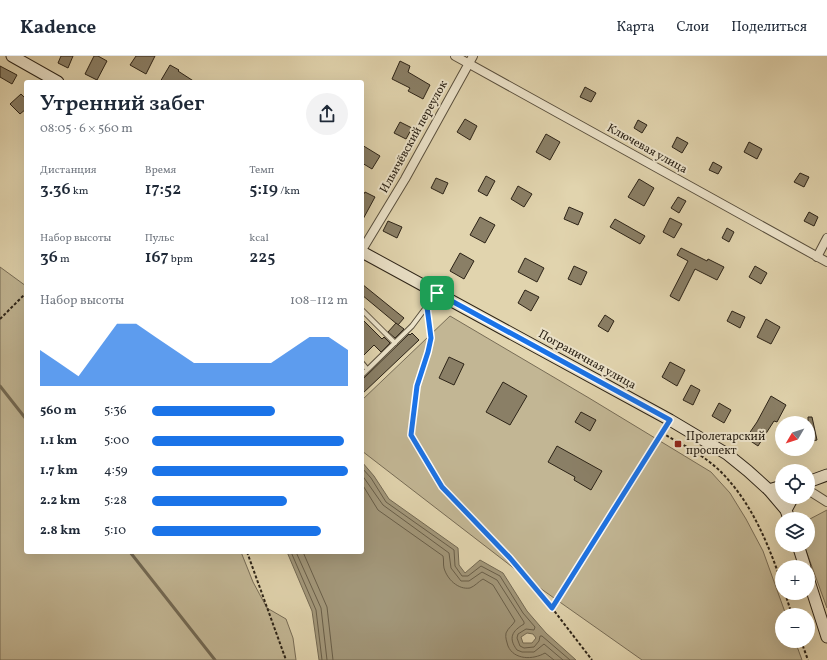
<!DOCTYPE html>
<html lang="ru">
<meta charset="utf-8">
<style>
body{margin:0;font-family:Vollkorn,serif;background:#f2f2f3;color:#1f2937;height:100vh;display:flex;flex-direction:column;font-size:15px;white-space:nowrap}
*{box-sizing:border-box;margin:0}
p{font-size:13px;color:#747a83}
.icon{flex:none;width:22px;height:22px;fill:none;stroke:currentColor;stroke-width:2;stroke-linecap:round;stroke-linejoin:round}
.map{position:relative;flex:1;overflow:hidden}
.drawer{position:absolute;left:24px;top:24px;width:340px;height:474px;display:flex;flex-direction:column;background:#fff;border-radius:4px;box-shadow:0 4px 16px #0002}
.drawer>*{flex:none}
.needle{width:26px;rotate:231deg}
.buttons{position:absolute;left:775px;top:360px;display:grid;gap:8px}
.buttons a{display:grid;place-items:center;width:40px;height:40px;border-radius:50%;background:#fff;box-shadow:0 4px 16px #0002;font-size:20px}
.pin{position:absolute;display:grid;place-items:center;width:34px;height:34px;color:#fff;margin:-17px;border-radius:8px;box-shadow:0 2px 6px #0006}
.round{display:grid;place-items:center;flex:none;width:42px;height:42px;border-radius:21px;background:#f2f2f3}
.headline{display:flex;align-items:center;justify-content:space-between;height:68px;padding:0 16px}
h1{font-size:22px;font-weight:600;line-height:30px}
.stats{display:grid;grid-template-columns:repeat(3,1fr);gap:6px;height:68px;padding:4px 16px}
.stats div{display:grid;align-content:center}
.stats b{font-size:17px;font-weight:600}
.stats small{font-size:11px;font-weight:400}
.stats p{font-size:11px}
.chart{height:112px;padding:8px 16px}
.chart p{display:flex;justify-content:space-between}
.chart svg{width:100%;height:72px;margin-top:4px;fill:#1a73e8;opacity:.7}
ul{padding:0 16px;list-style:none;font-size:13px}
li{display:grid;grid-template-columns:64px 48px 1fr;align-items:center;height:30px}
li i{height:10px;border-radius:5px;background:#1a73e8}
header{display:flex;align-items:center;gap:24px;box-sizing:border-box;height:56px;padding:0 20px;background:#fff;border-bottom:1px solid #e0e1e3}
header strong{font-size:19px}
nav{display:flex;gap:22px;margin-inline-start:auto;font-size:14px}
.map>svg:first-child{display:block}
.green{fill:#c2b694;stroke:#776c56}
.water{fill:#a3987b;stroke:#736953;fill-rule:evenodd}
.lines{fill:none;stroke-linecap:round;stroke-linejoin:round}
.shore{stroke:#685e49;stroke-width:1}
.stream{stroke:#736953;stroke-width:3}
.building{fill:#8a7f66;stroke:#2c2317}
.lane-casing{stroke:#594f3d;stroke-width:6}
.street-casing{stroke:#594f3d;stroke-width:10}
.secondary-casing{stroke:#2c2317;stroke-width:13}
.path{stroke:#2c2317;stroke-width:2;stroke-dasharray:3 2;stroke-linecap:butt}
.lane{stroke:#ece3ca;stroke-width:4}
.street{stroke:#ece3ca;stroke-width:8}
.secondary{stroke:#ece3ca;stroke-width:11}
.route-casing{stroke:#fff;stroke-width:8}
.route{stroke:#1a73e8;stroke-width:5}
.poi-dot{fill:#8f2418;stroke:#ece3ca;stroke-width:1.5}
.labels{text-anchor:middle;dominant-baseline:central;stroke-width:4;stroke-linejoin:round;paint-order:stroke}
.street-label{font-size:12px;fill:#2c2317;stroke:#ece3ca}
.poi-label{font-size:12px;fill:#2c2317;stroke:#ece3ca;text-anchor:start}
</style>
<header>
<strong>Kadence</strong>
<nav><a>Карта</a><a>Слои</a><a>Поделиться</a></nav>
</header>
<div class="map">
<svg width="827" height="604" viewBox="0 0 827 604">
<rect width="100%" height="100%" fill="#e1d4ae"/>
<filter id="stains"><feTurbulence type="fractalNoise" baseFrequency=".005" numOctaves="4"/><feColorMatrix values="0 0 0 0 .2 0 0 0 0 .09 0 0 0 0 .02 0 0 0 .5 -.17"/></filter>
<radialGradient id="worn" r=".72"><stop offset=".6" stop-color="#630" stop-opacity="0"/><stop offset="1" stop-color="#630" stop-opacity=".3"/></radialGradient>
<g class="green">
<path d="M0 211 26 230V496H241L253 526 267 552 286 563 293 582 296 604H0Z"/>
<path d="M450 260 589 342 711 416 730 437 746 463 763 495 786 559H782V585H795L802 604H642L537 530 362 395V344Z"/>
<path d="M827 454V552L804 489H808V464Z"/>
</g>
<path class="water" d="M362 406 374 420 389 443 458 492 459 509 465 517 480 504 503 517 527 555 546 577 576 604H319L312 555 287 496H362ZM527 577 533 578 536 582 532 587H523L521 581Z"/>
<g class="lines">
<g class="shore">
<path d="M362 412 371 422 386 446 454 494 455 510 462 520H468L481 510 500 520 523 557 535 571 534 574 526 573 518 578 517 582 520 590 524 592 534 591 539 585 540 580H542L570 604"/>
<path d="M362 419 383 449 449 497 451 512 461 525H469L482 516 497 524 524 566V568C512 575 508 582 517 594L522 596H534L544 588 563 604"/>
<path d="M362 428 378 454 443 500C444 504 443 508 444 512 447 523 458 534 470 532 475 530 478 526 483 523L493 529 515 565C513 569 508 572 506 577 505 582 507 586 508 590 514 604 533 604 545 597L554 604"/>
<path d="M291 496 316 554 322 604"/>
<path d="M296 496 321 552 327 604"/>
<path d="M303 496 327 551 333 604"/>
</g>
<g class="stream">
<path d="M0 330 26 363"/>
<path d="M130 496 215 604"/>
</g>
</g>
<g class="building">
<path d="M61 0H73L68 12 58 7Z"/>
<path d="M94 0H98L107 5 97 24 85 18Z"/>
<path d="M136 0H155L146 18 130 9Z"/>
<path d="M400 5 410 10 408 16 430 29 423 43 408 35 410 32 392 23Z"/>
<path d="M170 9 179 14 178 15 195 26H160Z"/>
<path d="M0 10 17 19 12 28 0 21Z"/>
<path d="M585 31 596 37 591 46 580 41Z"/>
<path d="M21 38 26 43V53L20 58 10 48Z"/>
<path d="M465 63 477 70 470 84 457 76Z"/>
<path d="M638 64 647 69 642 77 634 72Z"/>
<path d="M400 66 412 72 406 83 394 77Z"/>
<path d="M546 78 560 86 550 104 536 96Z"/>
<path d="M677 81 688 87 682 97 672 91Z"/>
<path d="M749 86 762 93 757 103 744 96Z"/>
<path d="M362 89 380 100 372 113 362 107Z"/>
<path d="M713 106 722 111 718 118 709 114Z"/>
<path d="M800 117 809 121 804 131 794 126Z"/>
<path d="M486 120 495 125 487 140 478 135Z"/>
<path d="M436 122 448 127 443 138 431 132Z"/>
<path d="M639 123 654 132 644 150 628 141Z"/>
<path d="M518 130 532 138 524 151 511 143Z"/>
<path d="M365 136 375 141 362 165V141Z"/>
<path d="M678 141 686 145 679 157 671 152Z"/>
<path d="M569 151 583 157 578 169 564 163Z"/>
<path d="M809 156 818 161 814 170 804 165Z"/>
<path d="M480 161 495 169 485 187 470 179Z"/>
<path d="M670 162 682 168 674 182 663 176Z"/>
<path d="M615 163 645 180 640 188 610 171Z"/>
<path d="M388 165 402 171 397 182 383 175Z"/>
<path d="M727 172 734 176 729 186 722 182Z"/>
<path d="M681 192 707 205 708 203 724 211 717 224 695 213 679 245 670 240 688 205 677 199Z"/>
<path d="M460 197 474 205 464 223 450 215Z"/>
<path d="M525 202 544 212 537 226 518 216Z"/>
<path d="M574 210 587 216 581 229 568 223Z"/>
<path d="M755 210 767 217 761 228 749 221Z"/>
<path d="M362 228 404 262 398 269 362 239Z"/>
<path d="M525 234 539 241 531 255 518 247Z"/>
<path d="M732 255 745 261 740 272 727 265Z"/>
<path d="M605 259 614 265 608 276 598 270Z"/>
<path d="M362 263 382 283 384 281 390 287 381 296 374 289 362 301Z"/>
<path d="M766 263 780 271 771 288 757 281Z"/>
<path d="M396 267 404 273 395 282 388 276Z"/>
<path d="M412 277 419 284 362 338V324L409 278 410 279Z"/>
<path d="M449 301 464 308 454 329 439 322Z"/>
<path d="M670 306 685 314 677 330 662 321Z"/>
<path d="M503 326 527 340 510 369 486 356Z"/>
<path d="M691 329 700 334 693 349 683 344Z"/>
<path d="M771 340 786 349 777 366 774 365 758 390 746 382 757 366Z"/>
<path d="M719 347 731 354 724 367 712 360Z"/>
<path d="M581 356 596 364 590 375 575 366Z"/>
<path d="M808 361H812L817 384 808 386Z"/>
<path d="M557 390 602 415 591 434 574 424 575 421 548 406Z"/>
</g>
<g class="lines">
<g class="lane-casing">
<g id="lane">
<path d="M362 254 395 287"/>
<path d="M362 307 367 313"/>
<path d="M362 319 412 270 436 238"/>
</g>
</g>
<g class="street-casing">
<g id="street">
<path d="M455 0 827 206"/>
<path d="M362 194 405 123 473 0"/>
<path d="M817 201 827 182"/>
<path d="M808 434 827 446"/>
</g>
</g>
<g class="secondary-casing">
<g id="secondary">
<path d="M12 0 58 26"/>
<path d="M362 196 670 364 727 398 748 415 769 434 786 454 789 463"/>
<path d="M808 426 827 419"/>
<path d="M769 434 782 430"/>
<path d="M786 454 793 441"/>
<path d="M798 489 805 511"/>
<path d="M808 522 827 581"/>
</g>
</g>
<g class="path">
<path d="M428 260 431 282 428 296 417 331 411 379 442 431 510 502 552 552 592 604"/>
<path d="M0 263 26 237"/>
<path d="M662 377C681 388 702 398 719 414 751 445 768 487 782 528"/>
<path d="M247 496 286 604"/>
<path d="M785 537 792 559"/>
<path d="M552 552 665 372"/>
<path d="M801 585 808 604"/>
</g>
<use href="#lane" class="lane"/>
<use href="#street" class="street"/>
<use href="#secondary" class="secondary"/>
</g>
<g class="lines">
<g class="route-casing">
<path id="route" d="M437 237 670 364 552 552 510 502 442 431 411 379 417 330 428 296 431 282 427 251Z"/>
</g>
<use href="#route" class="route"/>
</g>
<rect class="poi-dot" x="674" y="384" width="8" height="8" rx="2"/>
<g class="labels">
<g class="street-label">
<text transform="translate(414 81) rotate(-61)">Ильичёвский переулок</text>
<text transform="translate(647 93) rotate(29)">Ключевая улица</text>
<text transform="translate(587 304) rotate(29)">Пограничная улица</text>
</g>
<g class="poi-label">
<text x="686" y="381">Пролетарский<tspan x="686" dy="14">проспект</tspan></text>
</g>
</g>
<rect width="100%" height="100%" filter="url(#stains)"/>
<rect width="100%" height="100%" fill="url(#worn)"/>
</svg>
<div class="buttons">
<a><svg class="needle" viewBox="-14 -14 28 28"><path d="M0-13l5 13h-10z" fill="#e53935"/><path d="M0 13l5-13h-10z" fill="#747a83"/></svg></a>
<a><svg class="icon" aria-label="locate" viewBox="0 0 24 24"><circle cx="12" cy="12" r="6"/><path d="M12 2v4M12 18v4M2 12h4M18 12h4"/></svg></a>
<a><svg class="icon" aria-label="layers" viewBox="0 0 24 24"><path d="M12 4l9 5-9 5-9-5zM3 14l9 5 9-5"/></svg></a>
<a>+</a>
<a>−</a>
</div>
<div class="pin" style="left:437px;top:237px;background:#1e9e55"><svg class="icon" aria-label="arrive" viewBox="0 0 24 24"><path d="M6 21V4h12l-3 4 3 4H6"/></svg></div>
<section class="drawer">
<div class="headline"><div><h1>Утренний забег</h1><p>08:05 · 6 × 560 m</p></div><a class="round"><svg class="icon" aria-label="share" viewBox="0 0 24 24"><path d="M12 15V3M7 8l5-5 5 5M5 13v7h14v-7"/></svg></a></div>
<div class="stats">
<div><p>Дистанция</p><b>3.36<small> km</small></b></div>
<div><p>Время</p><b>17:52</b></div>
<div><p>Темп</p><b>5:19<small> /km</small></b></div>
</div>
<div class="stats">
<div><p>Набор высоты</p><b>36<small> m</small></b></div>
<div><p>Пульс</p><b>167<small> bpm</small></b></div>
<div><p>kcal</p><b>225</b></div>
</div>
<div class="chart"><p><span>Набор высоты</span>108–112 m</p>
<svg viewBox="0 0 160 44" preserveAspectRatio="none"><path d="M0 44V22L10 30L20 38L30 22L40 6L50 6L60 14L70 22L80 30L90 30L100 30L110 30L120 30L130 22L140 14L150 14L160 22V44z"/></svg>
</div>
<ul>
<li><b>560 m</b>5:36<i style="width:63%"></i></li>
<li><b>1.1 km</b>5:00<i style="width:98%"></i></li>
<li><b>1.7 km</b>4:59<i style="width:100%"></i></li>
<li><b>2.2 km</b>5:28<i style="width:69%"></i></li>
<li><b>2.8 km</b>5:10<i style="width:86%"></i></li>
</ul>
</section>
</div>
